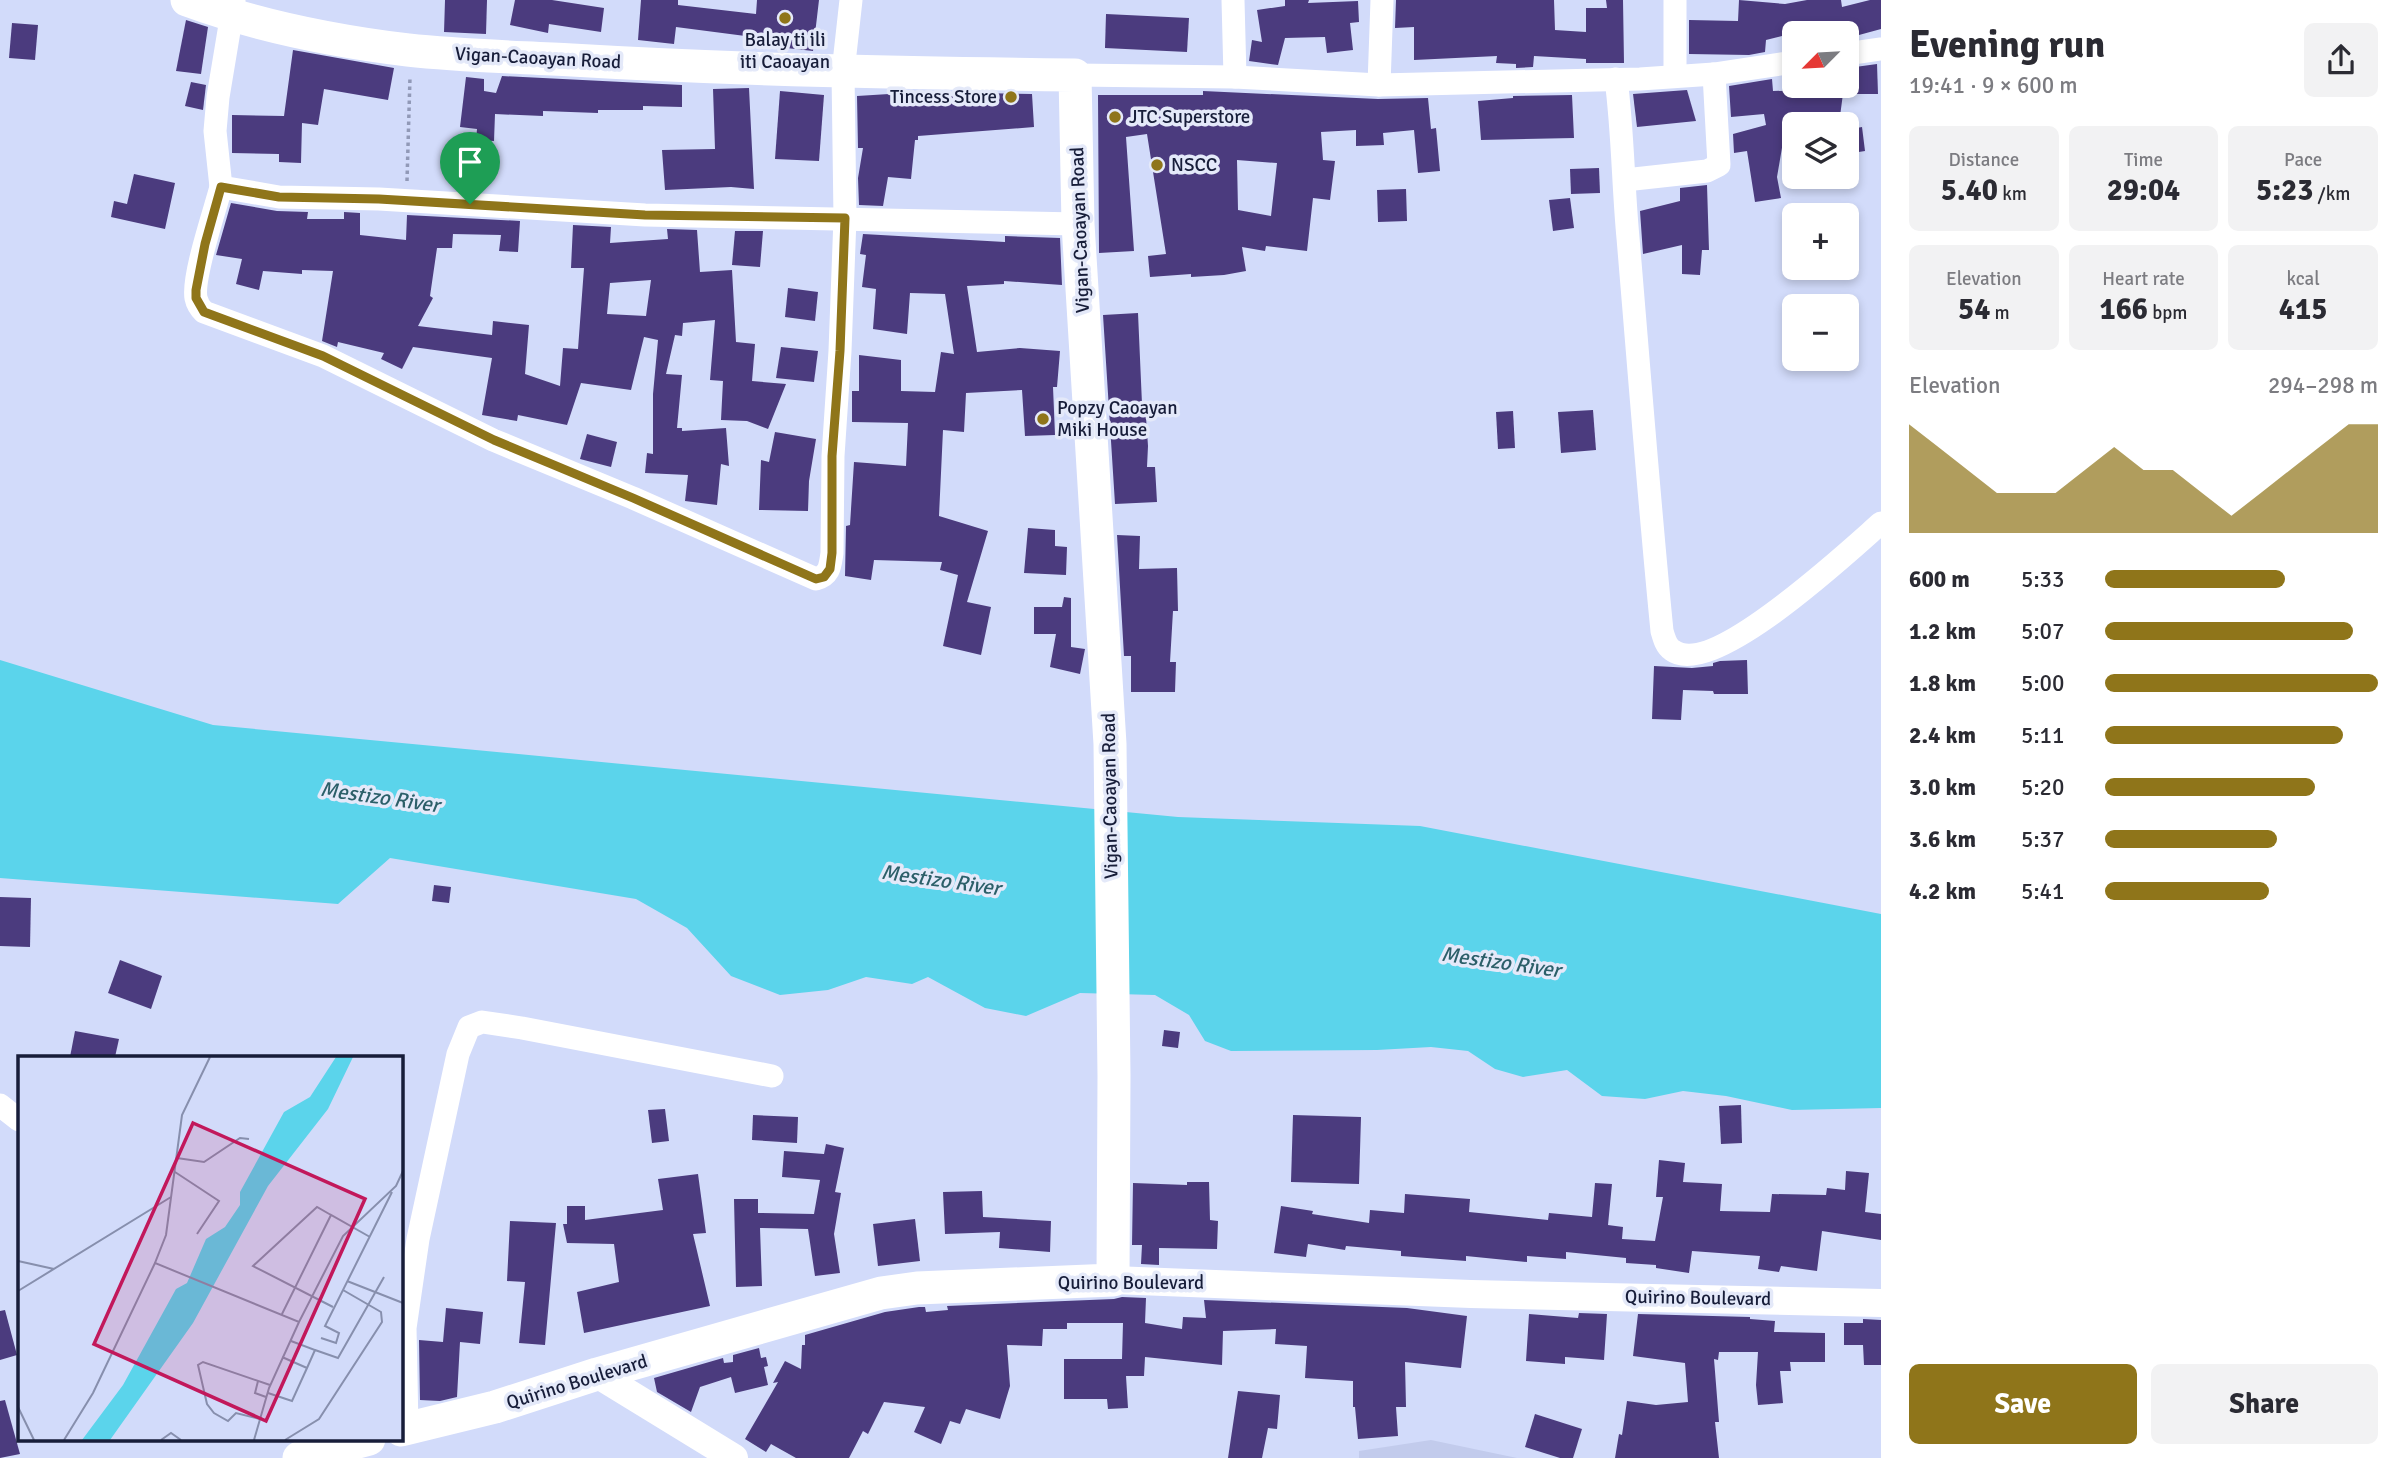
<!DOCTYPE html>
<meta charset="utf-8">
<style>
body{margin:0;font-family:Signika,sans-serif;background:#f2f2f3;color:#2b2b33;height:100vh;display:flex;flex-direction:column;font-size:26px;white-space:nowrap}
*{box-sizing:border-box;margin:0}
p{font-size:23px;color:#7c7c81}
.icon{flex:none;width:38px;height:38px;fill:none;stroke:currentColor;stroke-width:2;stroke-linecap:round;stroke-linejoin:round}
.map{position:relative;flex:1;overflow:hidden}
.sheet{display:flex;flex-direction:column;background:#fff;width:525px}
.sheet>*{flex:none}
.needle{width:46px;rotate:246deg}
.tools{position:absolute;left:1782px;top:21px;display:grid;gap:14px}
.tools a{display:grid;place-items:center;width:77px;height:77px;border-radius:10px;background:#fff;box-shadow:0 4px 10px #0003;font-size:35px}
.pin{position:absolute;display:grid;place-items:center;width:60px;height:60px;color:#fff;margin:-72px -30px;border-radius:50% 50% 50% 0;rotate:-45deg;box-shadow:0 0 7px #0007}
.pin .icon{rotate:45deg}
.round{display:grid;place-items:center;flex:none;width:74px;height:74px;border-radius:10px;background:#f2f2f3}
.head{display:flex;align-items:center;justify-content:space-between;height:119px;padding:0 28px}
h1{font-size:38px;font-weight:800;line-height:52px}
.figures{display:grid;grid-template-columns:repeat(3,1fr);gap:10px;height:119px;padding:7px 28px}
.figures div{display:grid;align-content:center;border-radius:10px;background:#f2f2f3;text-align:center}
.figures b{font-size:30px;font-weight:800}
.figures small{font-size:19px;font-weight:400}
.figures p{font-size:19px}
.chart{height:196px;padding:14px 28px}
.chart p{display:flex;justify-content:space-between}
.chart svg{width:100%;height:126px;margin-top:7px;fill:#8f751a;opacity:.7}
.cta{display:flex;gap:14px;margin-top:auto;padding:14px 28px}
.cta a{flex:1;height:80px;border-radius:10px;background:#8f751a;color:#fff;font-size:28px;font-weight:800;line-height:80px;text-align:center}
.cta a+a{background:#f2f2f3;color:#2b2b33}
ul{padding:0 28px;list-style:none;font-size:23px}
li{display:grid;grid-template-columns:112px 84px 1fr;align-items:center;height:52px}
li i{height:18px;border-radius:9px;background:#8f751a}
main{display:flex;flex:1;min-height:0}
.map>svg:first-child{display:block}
.built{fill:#c2cbec}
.water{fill:#5bd4eb}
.building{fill:#4b3b7e;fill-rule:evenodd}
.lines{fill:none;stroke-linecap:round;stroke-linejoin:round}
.path{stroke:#9199b7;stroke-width:3.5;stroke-dasharray:3.5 3.5;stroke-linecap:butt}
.minor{stroke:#fff;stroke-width:23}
.tertiary{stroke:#fff;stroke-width:28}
.secondary{stroke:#fff;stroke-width:33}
.route-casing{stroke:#fff;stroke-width:14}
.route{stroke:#8f751a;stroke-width:9}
.poi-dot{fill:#8f751a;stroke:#e4e9f9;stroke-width:2.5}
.labels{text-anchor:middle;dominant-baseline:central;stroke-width:7;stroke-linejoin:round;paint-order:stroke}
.poi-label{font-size:19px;fill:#171d39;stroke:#e4e9f9;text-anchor:start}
.street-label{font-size:19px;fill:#171d39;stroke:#e4e9f9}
.water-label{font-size:21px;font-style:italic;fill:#2c5f69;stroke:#e4e9f9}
.inset-road{fill:none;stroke:#878fad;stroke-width:2}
.view{fill:#c2185b;fill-opacity:0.15;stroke:#c2185b;stroke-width:3.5}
.inset-edge{fill:none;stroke:#171d39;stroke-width:3.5}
</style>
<main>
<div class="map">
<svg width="1881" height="1458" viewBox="0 0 1881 1458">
<rect width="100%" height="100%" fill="#d2dbfa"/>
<path class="built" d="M1431 1440 1517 1458H1359V1451Z"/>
<path class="water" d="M0 660 213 725 1178 817 1420 826 1881 914V1108L1792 1110 1726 1096 1683 1091 1645 1099 1602 1096 1567 1070 1523 1077 1495 1069 1468 1051 1431 1047 1377 1050 1231 1051 1205 1041 1189 1015 1155 995 1080 993 1026 1016 985 1008 928 977 912 984 866 977 828 990 780 995 731 976 687 928 636 899 390 858 338 904 0 878Z"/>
<g class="building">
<path d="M445 0H487L486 34 444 32Z"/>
<path d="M515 0H552L604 8 601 32 549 24 548 33 510 25Z"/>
<path d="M641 0H678V5L756 14 757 0H819L813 51 752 44 753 37 676 27 674 44 638 40Z"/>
<path d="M1285 0H1309L1308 3 1358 1 1359 22 1350 23 1353 50 1327 53 1325 37 1285 38 1278 65 1249 61 1252 40 1262 42 1257 10 1285 6Z"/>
<path d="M1396 0H1554L1555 30 1586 32V8H1607L1606 0H1623L1624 63H1586V59L1534 56 1533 67 1516 68V64L1496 63 1497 56 1414 60V27L1395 28Z"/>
<path d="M1739 0 1785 4 1807 0H1841L1842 7 1870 0H1881V29L1848 38V33H1794L1766 40 1765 52 1749 55 1689 54V20L1738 21Z"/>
<path d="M1106 14 1189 18 1187 52 1105 48Z"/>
<path d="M186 20 208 27 201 74 176 71Z"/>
<path d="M12 23 38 25 35 60 9 58Z"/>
<path d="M293 50 394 68 388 100 324 89 318 125 302 123 301 163 279 162V154L232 153V115L284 116Z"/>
<path d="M1877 64 1878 94H1849L1848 68Z"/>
<path d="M502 76 682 85V107L643 106V110H598V113L543 111V116L495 114 494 141 476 140 477 129 460 127 466 77 484 79V91L496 93Z"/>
<path d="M1772 79 1773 91 1825 90 1826 86H1844L1839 124H1794V136H1784L1777 177 1781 198 1755 202 1747 151 1734 153 1733 134 1766 125 1764 114 1731 117 1729 86Z"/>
<path d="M191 82 206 85 203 110 185 106Z"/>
<path d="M749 88 754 189 731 187 665 190 662 150 715 149 713 89Z"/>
<path d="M1687 90 1696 121 1637 127 1633 94Z"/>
<path d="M780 91 824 95 819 161 775 159Z"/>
<path d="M1203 91 1378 99 1428 98 1431 129 1436 128 1440 171 1418 173 1414 130 1383 133 1384 145 1356 146V130L1321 132 1323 160 1335 161 1330 200 1313 198 1307 251 1266 246 1265 251 1242 247 1246 271 1224 275 1191 277V274L1150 277 1148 256 1166 254 1147 134 1126 137 1134 251 1099 253 1098 95H1203ZM1237 160 1277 163 1271 216 1238 210Z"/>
<path d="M921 92 1032 94 1034 127 918 136V140H915L911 179 888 177 883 206 859 205 858 178 863 148H858L857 96Z"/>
<path d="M1572 95 1574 138 1481 140 1478 101 1513 98V96Z"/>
<path d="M1862 127 1865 151 1846 154V130Z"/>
<path d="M1599 168 1600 193 1571 194 1570 169Z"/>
<path d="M134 174 175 183 165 229 111 217 114 201 127 204Z"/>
<path d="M1707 185 1709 250H1702L1700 275 1682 274V245L1643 254 1640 211 1680 201V188Z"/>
<path d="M1406 189 1407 221 1378 222 1377 190Z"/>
<path d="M1570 198 1574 228 1553 231 1549 200Z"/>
<path d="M231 203 277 211 308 212 307 219H344V212L360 213V235L406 240 407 215 520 221 518 252 499 251 501 235 453 234 452 248H437L430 296 433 298 418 326 492 335 493 321 529 325 525 374 560 386 563 348 578 349 584 268H571L573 225 611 227 610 243 668 239 667 229 697 230 700 272 732 270 736 342 755 344 752 381 786 384 768 429 747 421 721 420 723 381 710 380 715 320 683 323 682 336 675 335 666 374 682 375 677 428H682V431L726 428 729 466 721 464 717 505 685 501 688 475 645 473 647 453 653 454V394L658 340 644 337 631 390 581 383 567 425 518 415 517 421 482 415 492 358 413 347 402 369 381 359 384 353 338 342 337 347 322 341 333 271 302 270V274L263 271 259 290 236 284 242 259 216 255ZM651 280 646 316 607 314 610 283Z"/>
<path d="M735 231H763L760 267 732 265Z"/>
<path d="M863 234 1005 242V236L1060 238 1062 285 1004 281V284L967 286 977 352 1020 348 1060 351 1057 387H1053L1055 435 1025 436 1022 390 966 393 964 432 943 430 939 516 988 531 967 602 991 607 981 655 943 646 958 575 940 570 942 562 874 560 871 580 845 576 846 526 850 525 854 462 906 466 908 423 852 422V391H859V355L901 360V391L935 392 941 352 954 354 945 294 910 293 907 334 873 329 876 289 862 287 866 255 860 254Z"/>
<path d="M788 288 818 292 815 321 785 317Z"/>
<path d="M1138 313 1142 404 1145 403 1148 446 1147 467H1155L1157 502 1115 504 1103 315Z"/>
<path d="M781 347 818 351 814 382 776 378Z"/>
<path d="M1593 410 1596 450 1561 453 1558 412Z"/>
<path d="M1513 411 1515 448 1498 449 1496 412Z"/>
<path d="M775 432 816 439 809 481 808 511 759 510 761 460 769 462Z"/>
<path d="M587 434 617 442 611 467 580 459Z"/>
<path d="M1028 528 1055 530V546L1067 547 1066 575 1024 573Z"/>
<path d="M1117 535 1140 536 1139 569 1177 568 1178 611H1173L1170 662H1176L1175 692H1131V656H1124Z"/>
<path d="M1064 597 1071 598V647L1085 649 1080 674 1050 667 1056 634H1034V607H1062Z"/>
<path d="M1747 660 1748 694H1714L1713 691 1683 690 1681 720 1652 719 1654 666 1692 668 1713 666V663L1720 661Z"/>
<path d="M434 885 451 887 449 903 432 901Z"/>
<path d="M0 897 31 898 30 947 0 946Z"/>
<path d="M120 960 162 976 151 1009 108 993Z"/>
<path d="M1164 1030 1180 1032 1178 1048 1162 1046Z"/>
<path d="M75 1031 119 1039 115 1057H70Z"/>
<path d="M1741 1105 1742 1143 1721 1144 1719 1106Z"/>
<path d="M665 1109 669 1141 652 1143 648 1110Z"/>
<path d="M753 1115 798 1117 797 1143 752 1140Z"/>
<path d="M1293 1115 1361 1117 1359 1184 1291 1182Z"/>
<path d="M826 1144 844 1148 835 1192 841 1193 834 1234 840 1273 815 1276 808 1229 760 1228 762 1286 736 1287 734 1199H758V1213L814 1214 820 1180 782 1177 784 1151 824 1154Z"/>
<path d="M1659 1160 1685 1163 1683 1182 1722 1184 1720 1211 1770 1212 1772 1194 1826 1195 1827 1188 1845 1190 1846 1171 1869 1173 1865 1212 1881 1214V1240L1822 1231 1817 1271 1781 1266 1779 1272 1758 1269 1760 1256 1692 1251 1689 1273 1656 1268V1265L1626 1263V1258L1566 1252V1259L1527 1256V1262L1466 1256V1261L1401 1256V1251L1346 1246 1345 1250 1308 1244 1306 1257 1274 1253 1281 1206 1313 1211 1312 1214 1369 1223 1370 1210 1404 1213 1405 1194 1470 1199 1469 1212 1548 1220 1549 1213 1592 1217 1595 1183 1612 1184 1608 1225 1623 1227 1622 1239 1655 1241 1663 1197H1656Z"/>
<path d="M698 1174 706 1233 693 1234 710 1306 584 1333 577 1292 619 1282 614 1244 567 1243 563 1224H567V1206H585V1220L663 1210 658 1179Z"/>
<path d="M1187 1182H1209L1210 1220 1218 1221 1217 1249 1159 1248V1265L1141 1264 1142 1245H1132L1133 1183 1187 1185Z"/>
<path d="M982 1191 983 1217 1051 1221 1050 1252 999 1248 1000 1232 945 1234 943 1192Z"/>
<path d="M915 1219 920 1261 878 1266 873 1224Z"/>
<path d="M510 1221 556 1223 545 1345 519 1343 525 1282 507 1281Z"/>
<path d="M1122 1297 1146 1298 1145 1323 1182 1329 1183 1317 1206 1318 1204 1300 1407 1308 1467 1316 1461 1368 1405 1362 1406 1407H1396L1398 1436 1358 1439 1355 1407H1353V1381L1305 1378 1307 1346 1275 1344 1276 1329 1223 1331 1222 1365 1145 1357 1144 1376H1126L1128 1408 1108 1409 1107 1399H1064V1359H1122L1123 1323H1067V1329H1043L1042 1346 1007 1345 1010 1386 1000 1419 966 1409 960 1424 950 1421 941 1444 914 1432 925 1407 884 1402 868 1434 863 1431 849 1458H796L771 1444 766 1452 745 1439 778 1382 773 1383 785 1361 801 1369 802 1345H805V1335L885 1312 919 1307H925L926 1312 948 1310 947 1306 1114 1299Z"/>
<path d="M446 1308 483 1312 480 1344 460 1342 457 1397 440 1401 420 1400 419 1340 443 1342Z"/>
<path d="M5 1310 17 1355 0 1360V1311Z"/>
<path d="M1579 1313 1607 1314 1604 1360 1565 1357V1364L1526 1361 1529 1314 1578 1318Z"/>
<path d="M1638 1314 1750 1317V1319L1775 1321 1774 1332 1825 1333V1362H1790L1791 1371H1780L1783 1403 1758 1405 1756 1385 1758 1352H1719L1718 1360 1714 1359 1719 1422H1715L1719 1458H1615L1619 1434 1622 1435 1627 1401 1656 1405 1688 1402 1685 1363 1633 1356Z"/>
<path d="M1863 1319 1881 1320V1365H1864L1863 1345H1844V1323H1863Z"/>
<path d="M759 1348 761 1358 766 1357 768 1366 764 1367 768 1385 735 1393 731 1377 700 1387 691 1412 657 1392 654 1378 723 1358 724 1363 733 1362V1355Z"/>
<path d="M1238 1391 1280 1395 1277 1429 1268 1428 1262 1458H1228Z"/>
<path d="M5 1400 20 1454 0 1458V1401Z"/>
<path d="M1535 1414 1582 1429 1573 1458H1560L1525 1447Z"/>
</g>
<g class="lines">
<path class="path" d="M407 181 410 77"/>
<g class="minor">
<path d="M1233 0 1235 77"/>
<path d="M1675 0V75"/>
<path d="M234 1 218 97 215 131 221 187 279 197 379 199 645 215 1078 224"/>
<path d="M1846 54 1881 49"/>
<path d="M1075 75 1235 77 1379 85 1640 79 1714 74 1794 62"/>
<path d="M1616 79C1623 132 1623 185 1628 238 1639 369 1649 500 1662 631 1664 638 1666 646 1672 650 1712 680 1850 550 1881 523"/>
<path d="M1379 85 1382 0"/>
<path d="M1625 180 1707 171 1719 165 1714 74"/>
<path d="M221 187C215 210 192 277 196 298 197 303 200 308 204 312L323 356 493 440 633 498 816 579C830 575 830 566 832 553L833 456 840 351 845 218 843 72 851 0"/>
<path d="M0 1105 19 1120"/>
<path d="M407 1428 405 1328 418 1239 458 1054 469 1027 482 1022 522 1028 772 1076"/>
</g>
<g class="tertiary">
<path d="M1113 1280 1471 1294 1881 1303"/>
<path d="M597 1374 734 1458"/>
</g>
<g class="secondary">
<path d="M187 0C258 26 333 41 408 50 462 56 518 57 572 60 740 70 907 73 1075 75L1078 224 1110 744 1114 1076 1113 1280 917 1288 881 1293 597 1374 495 1407 401 1430"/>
<path d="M299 1458 369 1439"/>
</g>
</g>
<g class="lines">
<g class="route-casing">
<path id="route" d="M221 187 279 197 379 199 645 215 845 218 840 351 832 456V553L830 569 824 577 816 579 633 498 494 440 323 356 204 312 196 298V290L205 244Z"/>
</g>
<use href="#route" class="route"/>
</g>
<g class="poi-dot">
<circle cx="785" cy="18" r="7"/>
<circle cx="1011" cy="97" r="7"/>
<circle cx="1115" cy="117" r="7"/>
<circle cx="1157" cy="165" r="7"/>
<circle cx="1043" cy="419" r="7"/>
</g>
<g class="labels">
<g class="poi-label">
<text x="785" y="40" text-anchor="middle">Balay ti ili<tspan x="785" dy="22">iti Caoayan</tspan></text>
<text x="997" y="97" text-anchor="end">Tincess Store</text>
<text x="1129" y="117">JTC Superstore</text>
<text x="1171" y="165">NSCC</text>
<text x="1057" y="408">Popzy Caoayan<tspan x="1057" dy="22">Miki House</tspan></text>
</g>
<g class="street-label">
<text transform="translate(538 58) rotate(3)">Vigan-Caoayan Road</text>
<text transform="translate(1080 230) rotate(-92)">Vigan-Caoayan Road</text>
<text transform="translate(1110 796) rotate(-91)">Vigan-Caoayan Road</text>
<text x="1131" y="1283">Quirino Boulevard</text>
<text transform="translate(1698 1298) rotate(1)">Quirino Boulevard</text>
<text transform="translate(577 1382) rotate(-17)">Quirino Boulevard</text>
</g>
<g class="water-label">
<text transform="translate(380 797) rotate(8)">Mestizo River</text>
<text transform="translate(941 880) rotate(8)">Mestizo River</text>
<text transform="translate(1501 962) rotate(8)">Mestizo River</text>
</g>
</g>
<g transform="translate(18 1056)">
<rect width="385" height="385" fill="#d2dbfa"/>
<path d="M318 1H335L310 53 250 130 175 267 92 384H64L105 329 158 233 169 227 188 183 207 171 222 149V136L266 56 292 41Z" fill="#5bd4eb"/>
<path class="inset-road" d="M192 1 164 59 148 179 137 207 281 266 325 180 378 130 385 115M159 102 186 106 222 82 231 83M157 116 201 145 179 178M313 159 299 151 235 210 315 251M0 205 36 213M329 225 385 247M0 235 153 141M264 258 313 159 352 181M303 282 318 287 321 277 307 270 374 136M297 294 320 302 366 221M264 301 289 312M240 325 237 337 248 341M250 337 274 345 289 312 297 294 273 285M0 351 16 384M242 363 218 357 210 365 196 357 189 348 180 309 185 306 252 329M46 384 75 337 137 207M143 384 153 377 163 384M236 384 251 332 281 266M267 384 301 363 364 266 363 256 325 234"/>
<path class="view" d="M175 67 347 143 248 365 76 288Z"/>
<rect width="385" height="385" class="inset-edge"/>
</g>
</svg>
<div class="tools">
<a><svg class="needle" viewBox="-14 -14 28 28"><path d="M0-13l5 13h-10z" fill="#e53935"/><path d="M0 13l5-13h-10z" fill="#7c7c81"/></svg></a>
<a><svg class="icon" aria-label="layers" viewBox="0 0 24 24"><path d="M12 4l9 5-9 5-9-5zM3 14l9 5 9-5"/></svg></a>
<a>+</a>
<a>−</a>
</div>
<div class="pin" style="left:470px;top:204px;background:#1e9e55"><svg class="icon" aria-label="arrive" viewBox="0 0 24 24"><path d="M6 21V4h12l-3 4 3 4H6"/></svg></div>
</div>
<section class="sheet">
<div class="head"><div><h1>Evening run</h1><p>19:41 · 9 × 600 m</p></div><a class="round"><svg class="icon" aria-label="share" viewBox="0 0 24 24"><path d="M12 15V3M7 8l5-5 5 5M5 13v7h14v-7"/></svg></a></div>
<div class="figures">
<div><p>Distance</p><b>5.40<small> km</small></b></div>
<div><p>Time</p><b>29:04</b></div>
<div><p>Pace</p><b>5:23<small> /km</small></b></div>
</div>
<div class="figures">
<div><p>Elevation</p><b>54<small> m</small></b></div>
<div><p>Heart rate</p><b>166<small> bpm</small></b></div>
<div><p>kcal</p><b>415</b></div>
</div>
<div class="chart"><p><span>Elevation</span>294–298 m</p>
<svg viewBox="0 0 160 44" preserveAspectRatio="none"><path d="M0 44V6L10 14L20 22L30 30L40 30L50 30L60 22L70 14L80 22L90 22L100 30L110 38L120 30L130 22L140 14L150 6L160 6V44z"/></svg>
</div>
<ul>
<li><b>600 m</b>5:33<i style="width:66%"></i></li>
<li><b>1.2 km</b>5:07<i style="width:91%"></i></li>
<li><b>1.8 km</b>5:00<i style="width:100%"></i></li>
<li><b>2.4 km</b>5:11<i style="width:87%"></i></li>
<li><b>3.0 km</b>5:20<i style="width:77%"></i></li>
<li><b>3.6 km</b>5:37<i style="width:63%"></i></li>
<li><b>4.2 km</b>5:41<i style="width:60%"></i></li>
</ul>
<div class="cta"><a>Save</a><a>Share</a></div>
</section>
</main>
